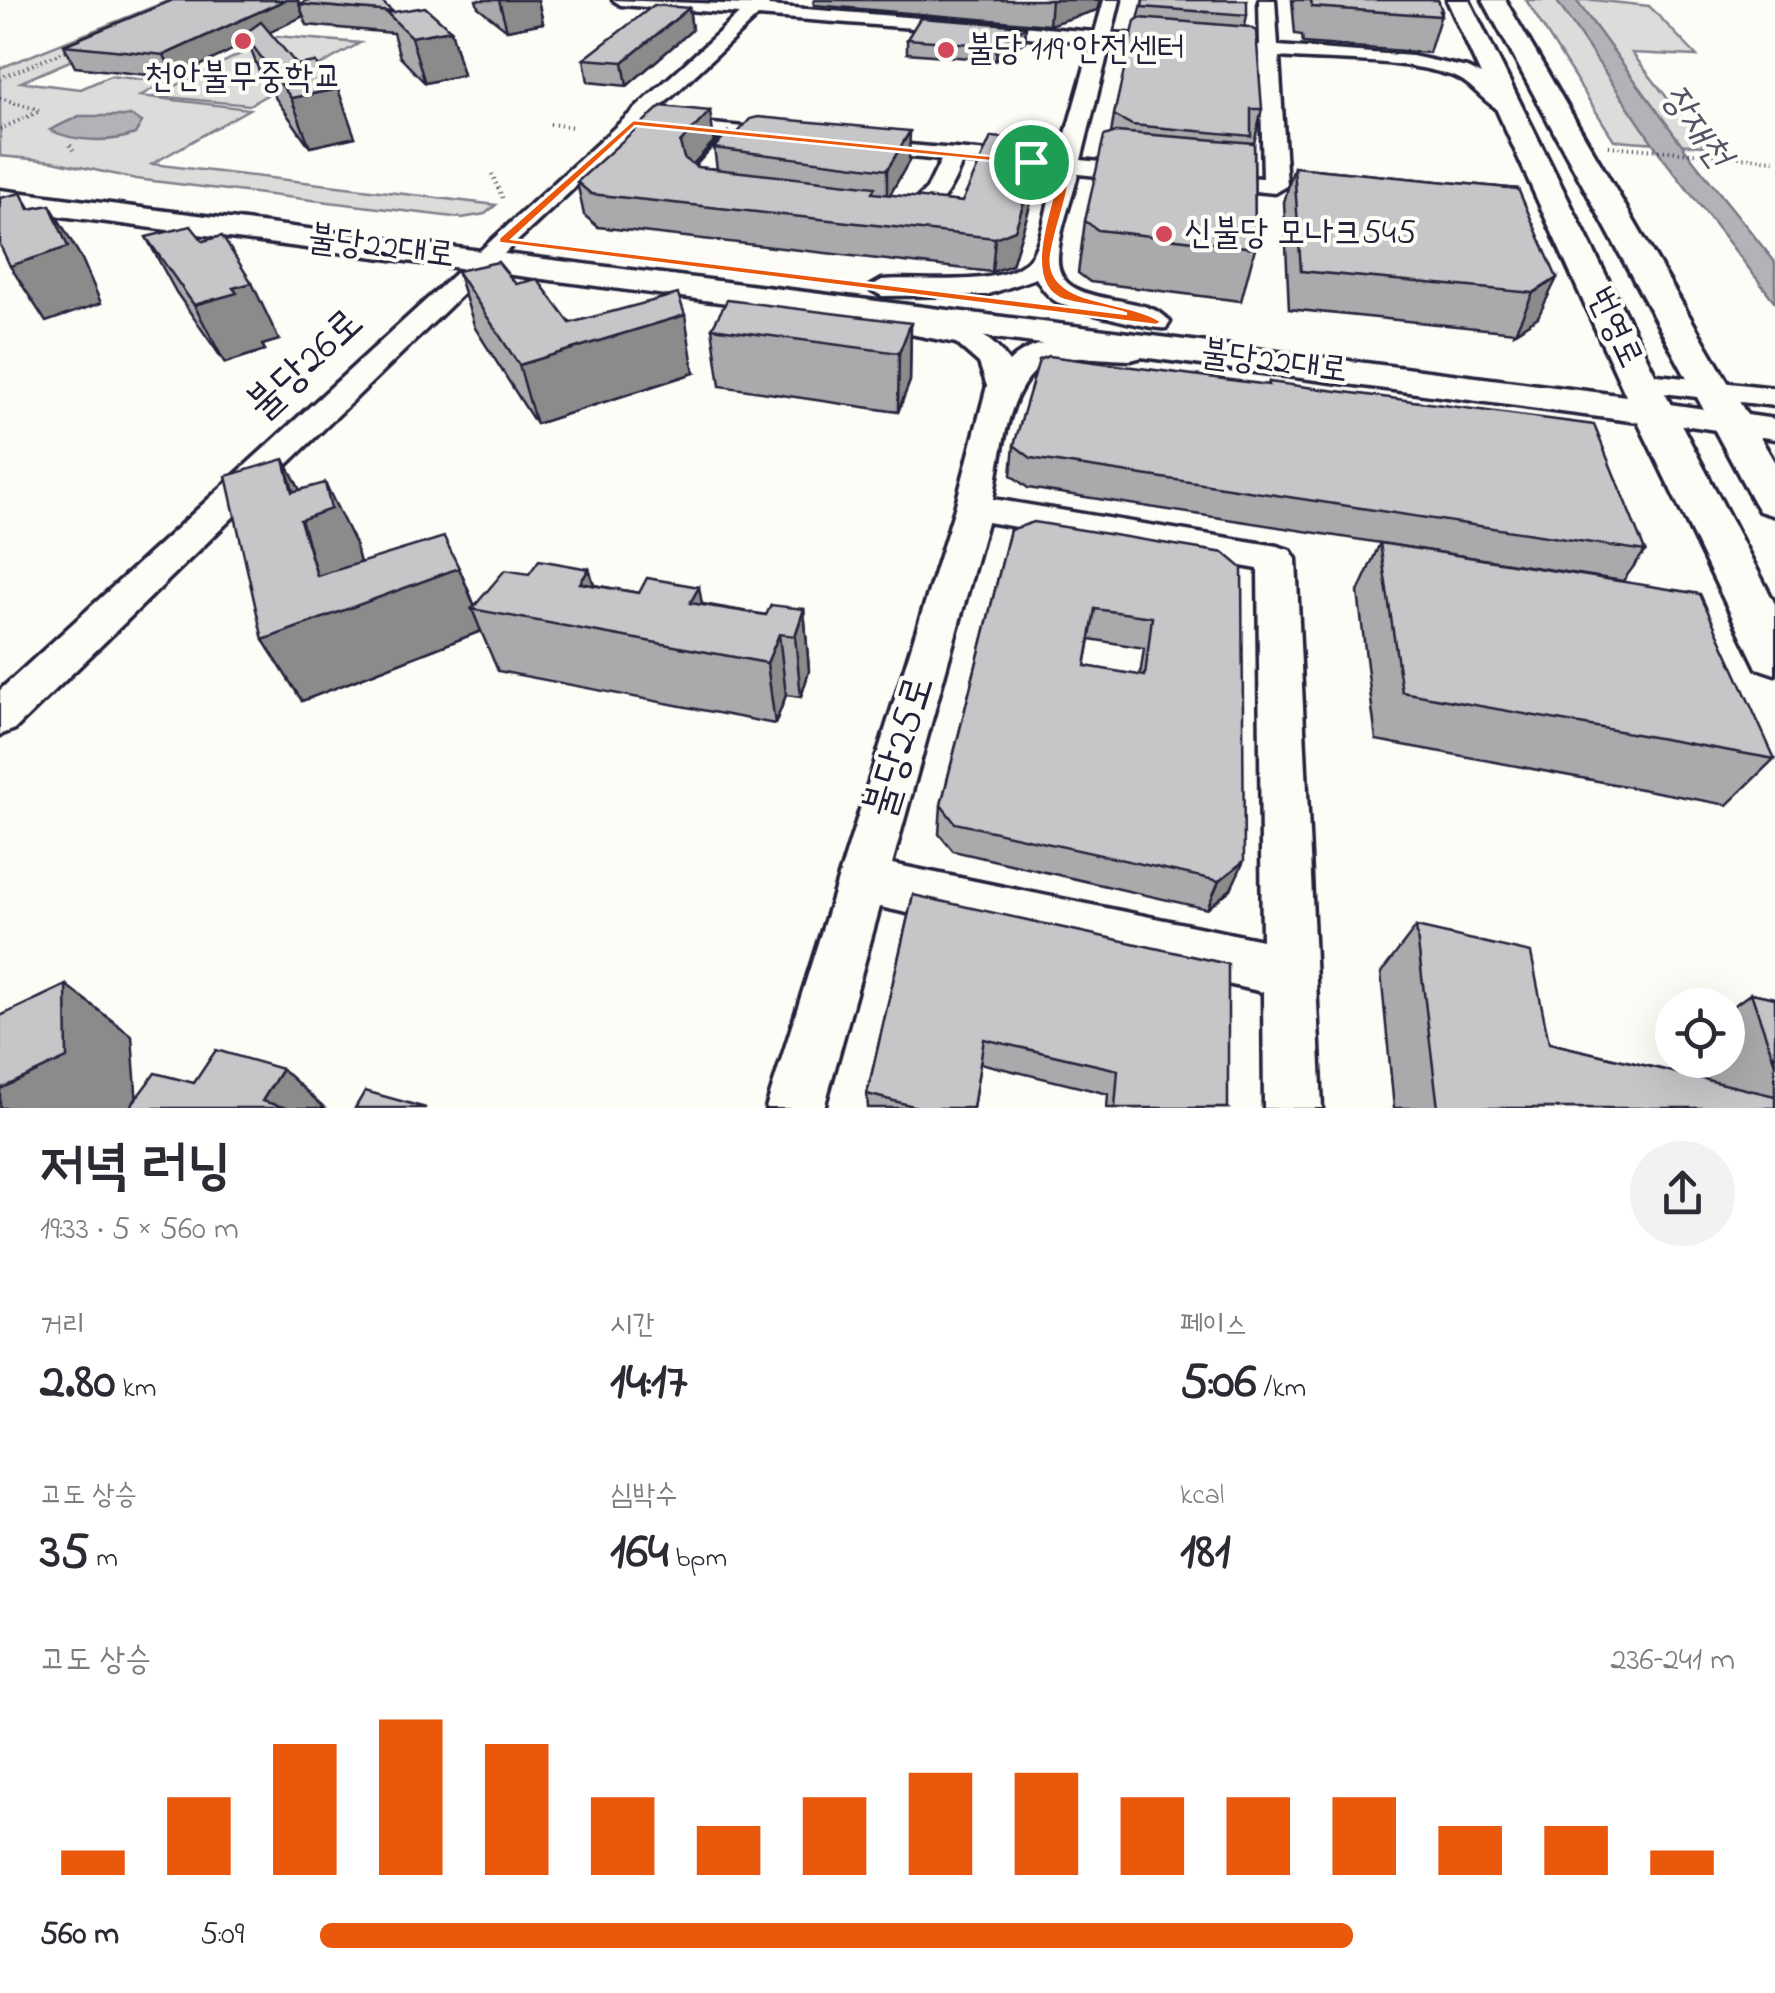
<!DOCTYPE html>
<html lang="ko">
<meta charset="utf-8">
<style>
body{margin:0;font-family:"Indie Flower","Poor Story",sans-serif;background:#f2f2f3;color:#2b2b33;height:100vh;display:flex;flex-direction:column;font-size:38px;white-space:nowrap}
*{box-sizing:border-box;margin:0}
p{font-size:32px;color:#7c7c81}
.icon{flex:none;width:55px;height:55px;fill:none;stroke:currentColor;stroke-width:2;stroke-linecap:round;stroke-linejoin:round}
.map{position:relative;height:1108px;overflow:hidden}
.details{display:flex;flex-direction:column;background:#fff;flex:1}
.details>*{flex:none}
.tools{position:absolute;left:1655px;top:988px;display:grid;gap:20px}
.tools a{display:grid;place-items:center;width:90px;height:90px;border-radius:50%;background:#fff;box-shadow:0 10px 40px #0002;font-size:50px}
.pin{position:absolute;display:grid;place-items:center;width:85px;height:85px;color:#fff;margin:-42px;border:5px solid #fff;border-radius:50%;box-shadow:0 2px 10px #0007}
.round{display:grid;place-items:center;flex:none;width:105px;height:105px;border-radius:52px;background:#f2f2f3}
.overview{display:flex;align-items:center;justify-content:space-between;height:170px;padding:0 40px}
h1{font-size:55px;font-weight:700;line-height:75px}
.metrics{display:grid;grid-template-columns:repeat(3,1fr);gap:15px;height:170px;padding:10px 40px}
.metrics div{display:grid;align-content:center}
.metrics b{font-size:50px;font-weight:700}
.metrics small{font-size:28px;font-weight:400}
.metrics p{font-size:28px}
.chart{height:280px;padding:20px 40px}
.chart p{display:flex;justify-content:space-between}
.chart svg{width:100%;height:180px;margin-top:10px;stroke:#ea580c;stroke-width:6}
ul{padding:0 40px;list-style:none;font-size:32px}
li{display:grid;grid-template-columns:160px 120px 1fr;align-items:center;height:75px}
li i{height:25px;border-radius:12px;background:#ea580c}
.map>svg:first-child{display:block}
.green{fill:#dddcdb;stroke:#807f8b;stroke-width:2.5}
.water{fill:#b2b2b7;stroke:#787885;stroke-width:2.5}
.lines{fill:none;stroke-linecap:round;stroke-linejoin:round}
.minor-casing{stroke:#22223b;stroke-width:7}
.major-casing{stroke:#22223b;stroke-width:7}
.path{stroke:#22223b;stroke-width:4;stroke-dasharray:1 4;stroke-linecap:butt}
.minor{fill:#fdfcf7;fill-rule:evenodd}
.major{fill:#fdfcf7;fill-rule:evenodd}
.wall{fill:#aaaaac;stroke:#22223b;stroke-width:2.5;fill-rule:evenodd}
.shaded-wall{fill:#8b8b8c;stroke:#22223b;stroke-width:2.5}
.building{fill:#c6c6c8;stroke:#22223b;stroke-width:2.5;fill-rule:evenodd}
.route{fill:#ea580c;stroke:#fff;stroke-width:2.5;fill-rule:evenodd}
.poi-dot{fill:#d1495b;stroke:#fdfcf7;stroke-width:4}
.labels{text-anchor:middle;dominant-baseline:central;stroke-width:8;stroke-linejoin:round;paint-order:stroke}
.far-poi-label{font-size:35px;fill:#22223b;stroke:#fdfcf7;text-anchor:start}
.far-street-label{font-size:35px;fill:#22223b;stroke:#fdfcf7}
.far-water-label{font-size:38px;font-style:italic;fill:#545466;stroke:#fdfcf7}
.street-label{font-size:42px;fill:#22223b;stroke:#fdfcf7}
</style>
<div class="map">
<svg width="1775" height="1108" viewBox="0 0 1775 1108">
<rect width="100%" height="100%" fill="#fdfcf7"/>
<filter id="ink" filterUnits="userSpaceOnUse"><feTurbulence type="fractalNoise" baseFrequency=".01" numOctaves="2"/><feDisplacementMap in="SourceGraphic" scale="20" xChannelSelector="R" yChannelSelector="G"/><feConvolveMatrix kernelMatrix="1 2 1 2 8 2 1 2 1" color-interpolation-filters="sRGB"/></filter>
<g filter="url(#ink)">
<g class="green">
<path d="M170 0H211L21 82 81 89 110 76 165 82 140 96 249 109 152 164 496 205 485 214 462 218 136 179 53 161 0 156V68Z"/>
<path d="M1526 0H1593L1649 6 1697 56 1632 53 1705 146 1614 140Z"/>
<path d="M277 36 360 43 249 105 155 96Z"/>
</g>
<g class="water">
<path d="M1556 0H1576L1694 161 1775 262V302L1663 158Z"/>
<path d="M79 116H131L142 122 135 134C111 143 74 142 50 130Z"/>
</g>
<g class="lines">
<g class="minor-casing">
<g id="minor">
<path d="M613 0 750 5 755 0H773L768 6 1095 32 1104 0H1120L1112 33 1260 45 1259 0H1275L1278 46 1412 56 1467 68 1485 77 1493 90 1521 108 1511 114C1482 106 1476 84 1453 76 1399 58 1335 62 1279 57L1287 186 1275 193 1203 186 1195 184 1191 179 1195 174 1263 178 1260 56 1110 44 1081 160 1149 167 1161 174 1149 181 1078 174C1072 200 1059 230 1058 257 1055 312 1146 289 1170 322L1166 328C1156 331 1069 308 1057 302 1047 296 1042 288 1036 278L986 295 882 296 868 288 882 280C919 276 1010 291 1032 255 1044 236 1049 194 1056 171L962 162C950 194 936 219 898 220 888 220 883 219 876 212L879 207 916 200 927 189 941 160 860 152 849 145 852 140 1059 158 1092 42 758 16 512 246 15 729 0 735V690L739 14 621 5Z"/>
<path d="M661 119 785 131 796 138 785 145 743 140 711 178 716 185 737 188 741 193C728 206 705 199 692 189L687 177 722 138 653 130 650 125 653 120Z"/>
<path d="M876 303C889 307 899 315 912 319 954 330 981 320 1009 362 1037 332 1094 342 1131 342L1142 345 1146 351 1142 357 1131 360C1107 360 1075 354 1052 362 1006 376 1002 457 993 499L1277 546 1290 550 1296 559 1322 1108H1264L1263 992 880 907 824 1108H766L955 508 987 386 979 363 956 343 885 329 862 312 866 306ZM987 522 1258 569 1262 940 892 864Z"/>
<path d="M1639 373 1775 388V406L1628 389 1623 382 1628 375Z"/>
<path d="M1655 402 1775 419V439L1644 419 1639 412 1644 405Z"/>
</g>
</g>
<g class="major-casing">
<g id="major">
<path d="M1447 0H1469L1659 382 1775 604V674L1757 668 1638 422 0 208V190L1626 396Z"/>
<path d="M1483 0H1505L1775 463V516L1759 511 1753 501Z"/>
</g>
</g>
<g class="path">
<path d="M0 78 73 48"/>
<path d="M0 98 39 110"/>
<path d="M550 124 573 127"/>
<path d="M0 129 40 111"/>
<path d="M70 145 73 150"/>
<path d="M1609 146 1775 160"/>
<path d="M492 174 503 199"/>
</g>
<use href="#minor" class="minor"/>
<use href="#major" class="major"/>
</g>
<g class="wall">
<path d="M173 0H298L303 16 269 32 355 137 310 147 262 79 248 42 175 78 75 67 64 45Z"/>
<path d="M476 0H538L543 23 507 30 478 7Z"/>
<path d="M814 0H1100L1097 10 1049 25 814 5Z"/>
<path d="M1143 0 1247 15 1245 26 1262 109 1254 143 1255 248 1241 301 1090 282 1078 273 1085 221 1111 134 1114 115Z"/>
<path d="M1292 0H1438L1442 11 1429 53 1303 43 1302 35 1295 34Z"/>
<path d="M299 4 393 12 451 30 463 75 425 83 400 57 393 33 307 25Z"/>
<path d="M689 8 692 30 627 86 588 82 584 59Z"/>
<path d="M1026 26 1025 41 996 60 907 53V39Z"/>
<path d="M733 138 909 161 890 195 962 202 1044 141 1040 173 1012 265 992 272 598 227 584 215 577 182 714 141 693 164 697 167 717 169 714 148Z"/>
<path d="M1294 167 1518 189 1538 317 1515 332 1289 309 1284 202Z"/>
<path d="M146 237 279 340 262 345 265 350 225 363 176 292Z"/>
<path d="M457 271 516 284 570 323 694 373 536 424 475 328Z"/>
<path d="M911 323 910 381 898 412 720 386 712 328Z"/>
<path d="M1269 382 1645 551 1623 581 1028 488 1011 475 1014 445 1268 385Z"/>
<path d="M300 490 355 544 360 563 459 568 475 606 529 574 589 569 594 585 766 615 804 609 809 671 801 697 786 695 775 724 498 671 481 631 302 701Z"/>
<path d="M1010 530 1224 553 1231 889 1207 909 953 851 939 834 941 805ZM1090 639 1144 648 1140 676 1085 666Z"/>
<path d="M1380 543 1775 758 1727 805 1376 740 1358 592Z"/>
<path d="M913 895 1228 1108H1107L1108 1094 980 1063 973 1108H868L867 1094Z"/>
<path d="M1416 927 1549 1043 1704 1079 1698 1060H1728V1010L1751 993 1775 998V1108H1394L1381 973Z"/>
</g>
<g class="shaded-wall">
<path d="M285 0H298L303 16 250 42 244 34 248 42 175 78 164 55Z"/>
<path d="M499 0H538L543 23 507 30Z"/>
<path d="M1051 0H1100L1097 10 1049 25Z"/>
<path d="M689 8 692 30 627 86 623 62Z"/>
<path d="M1026 26 1025 41 996 60 997 46Z"/>
<path d="M451 30 463 75 425 83 411 37Z"/>
<path d="M338 89 355 137 310 147 291 98Z"/>
<path d="M710 111 714 141 684 174 680 143Z"/>
<path d="M910 131 909 161 887 200V170Z"/>
<path d="M1044 141 1040 173 1012 265 992 272 995 238Z"/>
<path d="M21 193 56 251 50 205 82 259 101 303 46 322 10 266 29 209Z"/>
<path d="M1557 278 1538 317 1515 332 1533 293Z"/>
<path d="M252 283 279 340 262 345 265 350 225 363 194 305 233 288Z"/>
<path d="M685 315 694 373 536 424 519 365Z"/>
<path d="M911 323 910 381 898 412 899 353Z"/>
<path d="M284 459 313 515 325 483 355 544 362 571 459 568 476 610 472 609 481 631 302 701 263 640 317 576Z"/>
<path d="M589 569 607 630 580 583Z"/>
<path d="M699 587 710 649 690 603Z"/>
<path d="M804 609 809 671 801 697 795 636Z"/>
<path d="M779 634 786 695 775 724 767 663Z"/>
<path d="M1244 861 1231 889 1207 909 1219 881Z"/>
<path d="M66 985 132 1036 137 1105 132 1108H0V1089Z"/>
<path d="M282 1069 325 1108H270L262 1101Z"/>
</g>
<g class="building">
<path d="M173 0H285L164 55 64 45Z"/>
<path d="M308 0H380L393 12 299 4Z"/>
<path d="M1143 0H1247V15L1142 7Z"/>
<path d="M1311 0H1438L1442 11H1439L1441 16 1312 7Z"/>
<path d="M654 5 689 8 623 62 584 59Z"/>
<path d="M425 7 451 30 411 37 387 13Z"/>
<path d="M920 18 1026 26 997 46 907 39Z"/>
<path d="M1139 18 1249 27 1256 31 1262 109H1251V136L1132 125 1114 115 1135 21Z"/>
<path d="M261 22 297 65 315 62 338 89 291 98 244 34Z"/>
<path d="M661 106 710 111 680 143 684 158 697 167 875 187 872 193 962 202 991 137 1044 141 1015 230 995 238 591 194 577 182Z"/>
<path d="M758 117 910 131 887 170 714 148 728 132 733 138 750 119Z"/>
<path d="M1116 132 1254 143 1255 248 1098 230 1085 221 1104 136Z"/>
<path d="M1294 167 1518 189 1557 278 1533 293 1301 271Z"/>
<path d="M21 193 29 209 50 205 68 247 10 266 0 245V198Z"/>
<path d="M191 226 203 241 222 236 252 283 233 288 237 293 194 305 146 237Z"/>
<path d="M498 262 516 284 537 279 570 323 678 294 685 315 519 365 457 271Z"/>
<path d="M727 300 911 323 899 353 712 328Z"/>
<path d="M1049 356 1269 385V382L1594 425 1645 551 1031 458 1014 445 1039 360Z"/>
<path d="M284 459 292 492 325 483 331 509 300 520 317 576 444 537 459 568 263 640 226 476Z"/>
<path d="M1034 522 1224 553 1242 568 1244 861 1219 881 955 823 941 805 1010 530ZM1095 609 1152 617 1145 676 1085 666Z"/>
<path d="M1380 543 1700 594 1775 759 1402 692Z"/>
<path d="M539 560 589 569 580 583 639 593 647 578 699 587 690 603 766 615 771 605 804 609 795 636 779 634 767 663 472 609 505 570 529 574Z"/>
<path d="M913 895 1228 964V1108H1115L1118 1070 984 1039 973 1108H921L867 1094Z"/>
<path d="M1416 927 1531 953 1549 1043 1775 1096V1108H1438Z"/>
<path d="M66 985 67 1058 0 1089V1016Z"/>
<path d="M1751 993 1775 998V1063Z"/>
<path d="M216 1050 282 1069 262 1101 287 1108H129L155 1073 194 1083Z"/>
<path d="M365 1091 426 1108H355Z"/>
</g>
</g>
<path class="route" d="M633 120 1070 164C1071 194 1055 226 1051 256 1045 307 1130 299 1162 322L1156 325 499 243V238ZM635 126 1061 168C1053 202 1018 284 1064 300 1084 306 1107 306 1127 314L512 239Z"/>
<g class="poi-dot">
<circle cx="243" cy="41" r="10"/>
<circle cx="946" cy="50" r="10"/>
<circle cx="1164" cy="234" r="10"/>
</g>
<g class="labels">
<g class="far-poi-label">
<text x="966" y="50">불당 119 안전센터</text>
<text x="243" y="78" text-anchor="middle">천안불무중학교</text>
<text x="1184" y="234">신불당 모나크545</text>
</g>
<g class="far-street-label">
<text transform="translate(381 248) rotate(7)">불당22대로</text>
<text transform="translate(1614 328) rotate(65)">번영로</text>
<text transform="translate(1274 363) rotate(7)">불당22대로</text>
</g>
<g class="far-water-label">
<text transform="translate(1695 127) rotate(54)">장재천</text>
</g>
<g class="street-label">
<text transform="translate(306 365) rotate(-43)">불당26로</text>
<text transform="translate(901 747) rotate(-73)">불당25로</text>
</g>
</g>
</svg>
<div class="tools">
<a><svg class="icon" aria-label="locate" viewBox="0 0 24 24"><circle cx="12" cy="12" r="6"/><path d="M12 2v4M12 18v4M2 12h4M18 12h4"/></svg></a>
</div>
<div class="pin" style="left:1031px;top:162px;background:#1e9e55"><svg class="icon" aria-label="arrive" viewBox="0 0 24 24"><path d="M6 21V4h12l-3 4 3 4H6"/></svg></div>
</div>
<section class="details">
<div class="overview"><div><h1>저녁 러닝</h1><p>19:33 · 5 × 560 m</p></div><a class="round"><svg class="icon" aria-label="share" viewBox="0 0 24 24"><path d="M12 15V3M7 8l5-5 5 5M5 13v7h14v-7"/></svg></a></div>
<div class="metrics">
<div><p>거리</p><b>2.80<small> km</small></b></div>
<div><p>시간</p><b>14:17</b></div>
<div><p>페이스</p><b>5:06<small> /km</small></b></div>
</div>
<div class="metrics">
<div><p>고도 상승</p><b>35<small> m</small></b></div>
<div><p>심박수</p><b>164<small> bpm</small></b></div>
<div><p>kcal</p><b>181</b></div>
</div>
<div class="chart"><p><span>고도 상승</span>236–241 m</p>
<svg viewBox="0 0 160 44" preserveAspectRatio="none"><path d="M5 44V38M15 44V25M25 44V12M35 44V6M45 44V12M55 44V25M65 44V32M75 44V25M85 44V19M95 44V19M105 44V25M115 44V25M125 44V25M135 44V32M145 44V32M155 44V38"/></svg>
</div>
<ul>
<li><b>560 m</b>5:09<i style="width:73%"></i></li>
</ul>
</section>
